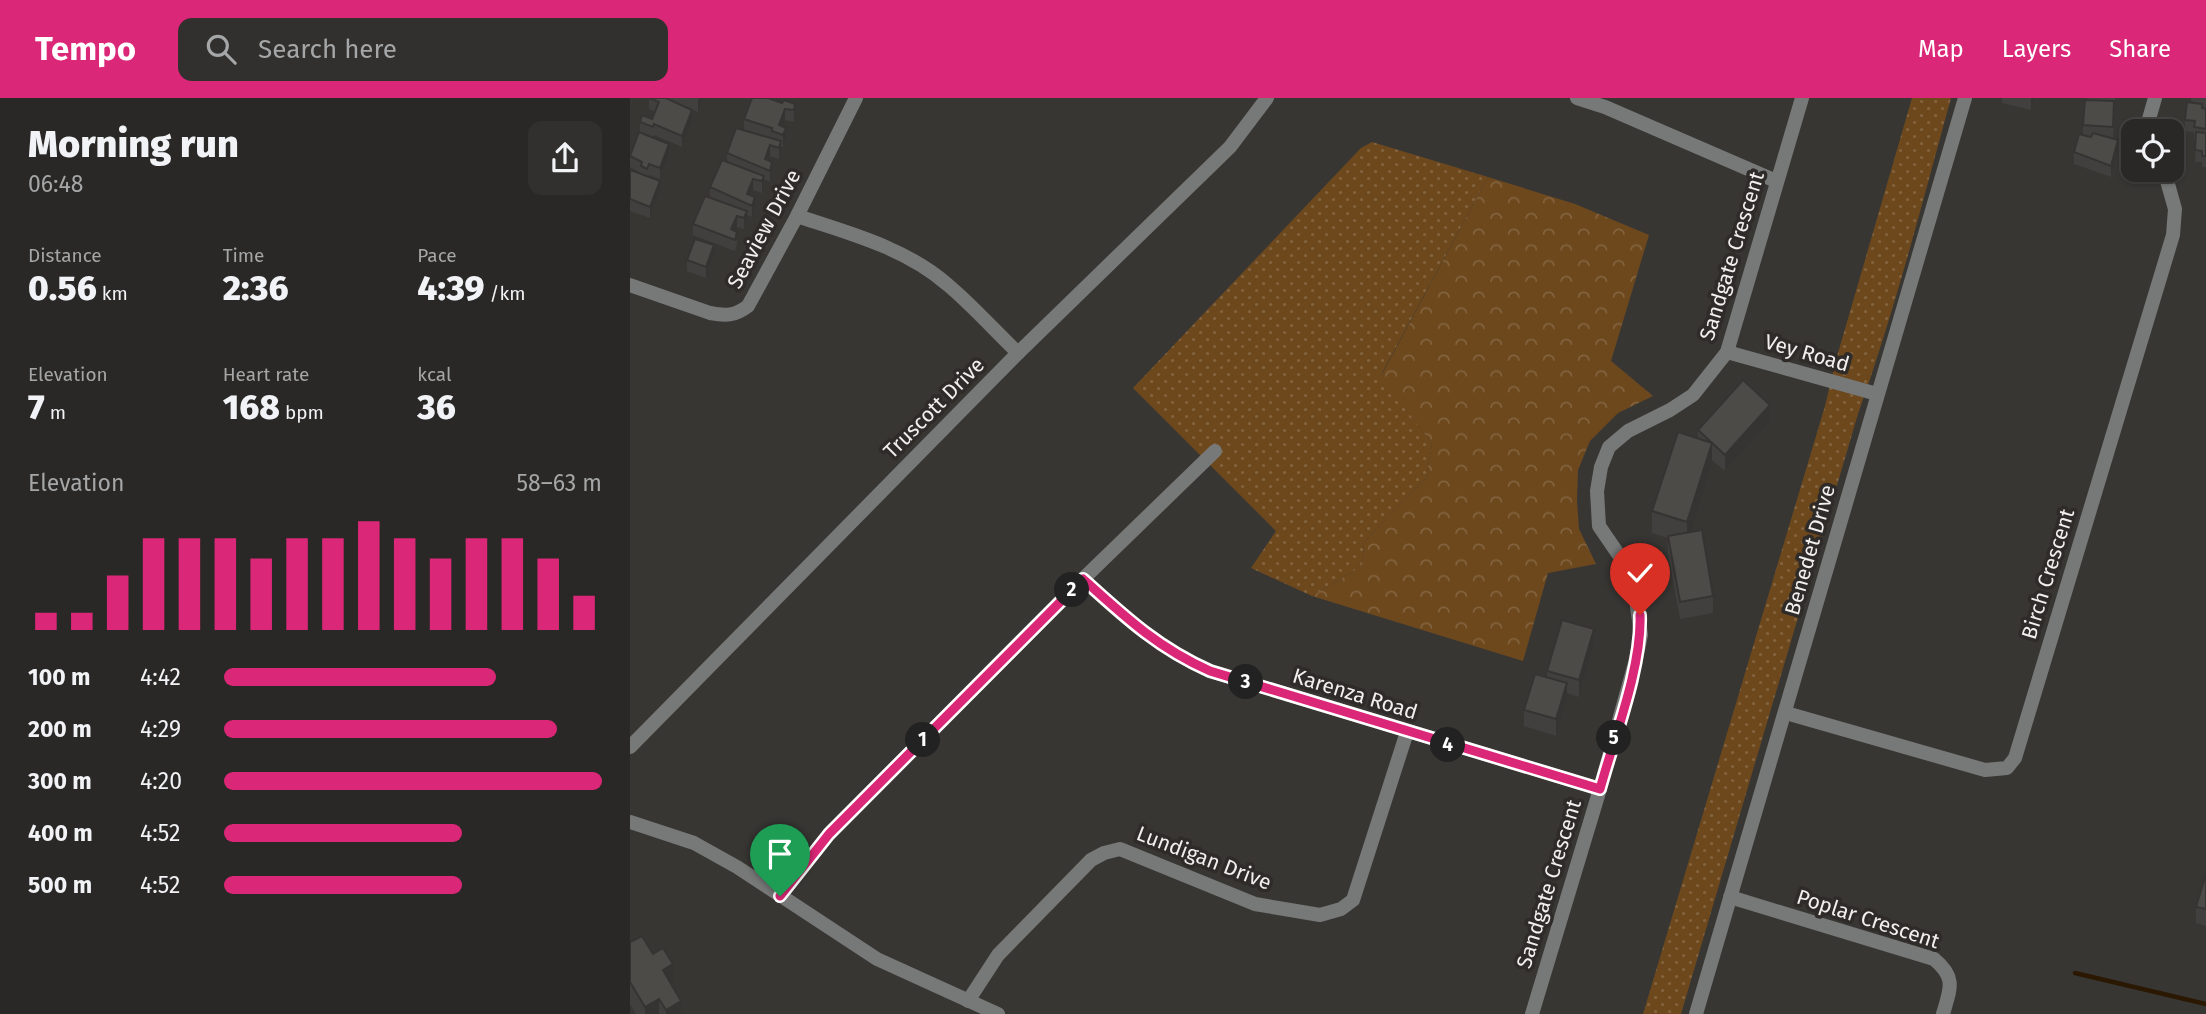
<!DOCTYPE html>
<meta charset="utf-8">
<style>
body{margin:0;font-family:"Fira Sans",sans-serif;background:#32302e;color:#f1f3f6;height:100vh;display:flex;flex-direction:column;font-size:26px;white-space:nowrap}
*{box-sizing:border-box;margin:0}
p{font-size:23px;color:#a5a6a7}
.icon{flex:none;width:38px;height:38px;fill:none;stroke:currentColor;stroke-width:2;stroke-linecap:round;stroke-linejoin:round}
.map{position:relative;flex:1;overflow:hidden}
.side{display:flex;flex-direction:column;background:#2a2826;width:630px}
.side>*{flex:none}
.tools{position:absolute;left:1491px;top:21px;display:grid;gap:14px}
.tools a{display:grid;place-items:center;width:63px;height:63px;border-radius:14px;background:#2a2826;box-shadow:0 2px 5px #0004,0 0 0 2px #464443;font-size:35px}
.pin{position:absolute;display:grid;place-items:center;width:60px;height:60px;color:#fff;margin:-72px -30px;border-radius:50% 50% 50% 0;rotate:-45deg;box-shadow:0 0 7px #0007}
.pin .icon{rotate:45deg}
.km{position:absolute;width:35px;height:35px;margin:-18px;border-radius:50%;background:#222;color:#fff;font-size:19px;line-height:35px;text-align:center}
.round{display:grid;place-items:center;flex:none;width:74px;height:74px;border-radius:14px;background:#32302e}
.overview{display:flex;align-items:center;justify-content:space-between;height:119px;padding:0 28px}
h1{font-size:38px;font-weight:800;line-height:52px}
.stats{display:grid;grid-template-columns:repeat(3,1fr);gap:10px;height:119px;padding:7px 28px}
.stats div{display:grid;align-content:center}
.stats b{font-size:35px;font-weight:800}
.stats small{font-size:19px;font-weight:400}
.stats p{font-size:19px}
.chart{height:196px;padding:14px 28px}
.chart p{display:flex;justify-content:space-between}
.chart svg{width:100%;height:126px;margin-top:7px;stroke:#db2777;stroke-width:6}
ul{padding:0 28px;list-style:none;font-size:23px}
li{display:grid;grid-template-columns:112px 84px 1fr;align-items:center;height:52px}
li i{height:18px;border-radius:9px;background:#db2777}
header{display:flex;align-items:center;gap:42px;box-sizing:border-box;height:98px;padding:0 35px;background:#db2777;color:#fff}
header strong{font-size:33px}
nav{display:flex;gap:38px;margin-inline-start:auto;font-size:24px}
.search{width:490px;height:63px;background:#32302e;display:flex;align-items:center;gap:18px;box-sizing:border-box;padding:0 24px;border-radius:14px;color:#a5a6a7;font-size:26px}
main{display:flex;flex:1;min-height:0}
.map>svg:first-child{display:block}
.grass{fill:url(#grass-dots)}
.park{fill:url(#park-crowns)}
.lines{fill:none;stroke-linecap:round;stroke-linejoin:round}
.stream{stroke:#2b1802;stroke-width:4.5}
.minor{stroke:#777979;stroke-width:14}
.tertiary{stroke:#777979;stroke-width:14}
.wall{fill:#42403e}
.shaded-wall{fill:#363432}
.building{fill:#4d4b48;stroke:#363432;stroke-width:2}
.route-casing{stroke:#fff;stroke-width:14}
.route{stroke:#db2777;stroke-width:9}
.labels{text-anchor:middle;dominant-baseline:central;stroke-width:7;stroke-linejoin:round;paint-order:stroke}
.street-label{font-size:21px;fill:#f2f0ef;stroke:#2e2b29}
</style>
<header>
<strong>Tempo</strong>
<div class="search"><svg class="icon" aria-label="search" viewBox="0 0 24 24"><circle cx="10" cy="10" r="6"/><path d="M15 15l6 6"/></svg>Search here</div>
<nav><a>Map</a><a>Layers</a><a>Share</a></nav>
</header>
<main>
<section class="side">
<div class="overview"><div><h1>Morning run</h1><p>06:48</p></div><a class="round"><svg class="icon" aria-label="share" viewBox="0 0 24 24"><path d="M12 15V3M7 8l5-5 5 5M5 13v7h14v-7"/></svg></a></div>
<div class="stats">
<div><p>Distance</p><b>0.56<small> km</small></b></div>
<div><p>Time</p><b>2:36</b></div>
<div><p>Pace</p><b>4:39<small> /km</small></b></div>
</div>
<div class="stats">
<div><p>Elevation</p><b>7<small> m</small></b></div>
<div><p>Heart rate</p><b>168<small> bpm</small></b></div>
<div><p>kcal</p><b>36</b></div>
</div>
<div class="chart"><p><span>Elevation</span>58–63 m</p>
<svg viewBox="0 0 160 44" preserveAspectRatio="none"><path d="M5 44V38M15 44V38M25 44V25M35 44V12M45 44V12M55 44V12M65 44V19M75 44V12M85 44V12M95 44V6M105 44V12M115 44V19M125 44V12M135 44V12M145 44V19M155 44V32"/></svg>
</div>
<ul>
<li><b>100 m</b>4:42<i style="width:72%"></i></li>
<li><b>200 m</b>4:29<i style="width:88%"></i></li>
<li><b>300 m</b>4:20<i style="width:100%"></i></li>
<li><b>400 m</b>4:52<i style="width:63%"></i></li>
<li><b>500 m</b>4:52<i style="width:63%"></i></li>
</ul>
</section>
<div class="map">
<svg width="1576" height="916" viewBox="0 0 1576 916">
<defs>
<pattern id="grass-dots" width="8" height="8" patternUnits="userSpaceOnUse" patternTransform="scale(1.75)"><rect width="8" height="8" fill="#6d481d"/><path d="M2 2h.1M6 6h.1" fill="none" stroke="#82633e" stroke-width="1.8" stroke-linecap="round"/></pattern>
<pattern id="park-crowns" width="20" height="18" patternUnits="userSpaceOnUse" patternTransform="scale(1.75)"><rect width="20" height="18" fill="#6d481d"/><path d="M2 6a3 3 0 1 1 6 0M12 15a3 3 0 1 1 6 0" fill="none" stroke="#82633e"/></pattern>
</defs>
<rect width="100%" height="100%" fill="#383633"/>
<g class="grass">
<path d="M1282 0H1321C1292 106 1265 212 1228 316L1051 916H1013L1195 308 1206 262Z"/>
<path d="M742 44 858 79 751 277 802 346 796 380 734 444 733 461 724 473 682 498 621 470 646 433 503 290 731 50Z"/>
</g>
<path class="park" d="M858 79 945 106 1019 137 981 263 1023 298 988 315 960 343 948 372 947 403 949 431 966 466 918 475 893 563 682 498 724 473 733 461 734 444 796 380 802 346 751 278Z"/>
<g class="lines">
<path class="stream" d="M1445 875 1576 906"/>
<g class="minor">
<path d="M947 0 975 9 1146 83"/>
<path d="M1521 33 1519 21 1525 0"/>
<path d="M167 118C219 135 276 150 318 187 343 208 365 233 388 255"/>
<path d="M0 187 80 215C96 218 105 218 118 208L167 118 226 0"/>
<path d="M1097 254 1247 296"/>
<path d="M453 481C494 519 529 550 580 573L970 691"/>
<path d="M1156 615 1355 672 1377 670 1385 660 1543 137 1545 111 1534 72"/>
<path d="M0 724 64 745 107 769 247 861 368 916"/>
<path d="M150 798 199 736 453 481 585 353"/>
<path d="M1100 799 1304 861C1327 880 1320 891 1313 916"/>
<path d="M338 903 368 857 461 762 474 755 490 751 625 806 690 817 711 811 723 802 777 634"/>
<path d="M902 916 970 691 1006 561 1011 537 1005 494 999 477 995 466 969 428 967 393 971 369 979 349 998 333 1040 312 1063 297 1097 254 1172 0"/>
<path d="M1066 916 1335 0"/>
</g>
<path class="tertiary" d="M0 649 388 255 600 49 637 0"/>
</g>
<g class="wall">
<path d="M19 0H74L68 14 54 9 62 24 52 49 24 37 23 40 39 57 30 81 19 77 18 79 30 94 20 120 0 113V72L11 76V75L0 69V58L10 35V24L22 21 25 14 19 11Z"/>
<path d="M1372 0H1405L1401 12 1372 5Z"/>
<path d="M1455 0H1485L1483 40H1479L1488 54 1481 79 1444 66V54L1453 37V27L1462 2Z"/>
<path d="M1561 0H1576V69H1572V64H1565L1566 41H1564V34L1555 33V22L1561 4Z"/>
<path d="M152 5 165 6V17L164 24 155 22 152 29 156 41 153 49 151 48V54L149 61 140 58 139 63 142 75 140 84 134 81V89L132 95 123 92 121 98 125 111 122 119 117 117V124L114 131 107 129 105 133 107 145 105 153 63 137V126L80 100V89L97 64V55L114 32V21Z"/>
<path d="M84 158 76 180 57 173V162Z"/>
<path d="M1140 324 1095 373 1082 362V366L1060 434 1083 498V515L1050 521 1038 455V440L1022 435V413L1068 340V332Z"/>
<path d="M964 547 949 599 937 595V602L926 638 894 628V612L917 579V573Z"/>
<path d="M1576 776V828L1566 825V809Z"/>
<path d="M0 844 43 888 51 916H6L0 906Z"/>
</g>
<g class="shaded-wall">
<path d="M69 0H74L68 14V3Z"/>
<path d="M1402 0H1405L1401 12V1Z"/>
<path d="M165 6V17L164 24V12Z"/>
<path d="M155 11V22L149 38V27Z"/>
<path d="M62 12V24L52 49V38Z"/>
<path d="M156 30V41L153 49V37Z"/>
<path d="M1488 42V54L1481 79V68Z"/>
<path d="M151 43V54L149 61V50Z"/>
<path d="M39 46V57L30 81V70Z"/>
<path d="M140 47V58L135 73V61Z"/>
<path d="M142 64V75L140 84V73Z"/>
<path d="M134 78V89L132 95V83Z"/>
<path d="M123 81V92L117 107V96Z"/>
<path d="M30 83V94L20 120V109Z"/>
<path d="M125 99V111L122 119V108Z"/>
<path d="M117 113V124L114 131V120Z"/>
<path d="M107 118V129L102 141 101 131Z"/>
<path d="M84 147V158L76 180V169Z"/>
<path d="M1140 307V324L1095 373V357Z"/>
<path d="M1082 345V366L1057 446V424Z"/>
<path d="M964 531V547L949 599V582Z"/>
<path d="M937 585V602L926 638V621Z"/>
<path d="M43 866V888L33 872Z"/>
<path d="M29 901V916H15V909Z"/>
<path d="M51 903V916H36V912Z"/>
</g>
<g class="building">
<path d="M19 0H36L62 12 52 38 24 26 23 29 10 24 12 17 22 21 29 4Z"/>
<path d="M122 0H138L152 5 154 2 165 6 164 12 155 11 149 27 156 30 153 37 142 33V30L114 21Z"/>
<path d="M1455 2 1484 3 1483 29 1453 27Z"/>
<path d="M1557 4 1572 6V10L1576 11V31L1564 29 1565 23 1555 22Z"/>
<path d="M106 30 151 43 149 50 140 47 135 61 142 64 140 73 97 55Z"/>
<path d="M9 34 39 46 30 70 19 66 17 71 11 68 12 64 0 58Z"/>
<path d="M1566 34 1576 35V58H1572V53L1565 52Z"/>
<path d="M1463 35 1488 42 1481 68 1444 54 1449 36 1461 39Z"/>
<path d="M92 62 134 78 132 83 123 81 117 96 125 99 122 108 80 89Z"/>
<path d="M0 72 30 83 20 109 0 101Z"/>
<path d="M75 98 117 113 114 120 107 118 101 131 107 134 105 142 63 126Z"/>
<path d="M65 141 84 147 76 169 57 162Z"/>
<path d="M1113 282 1140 307 1095 357 1068 332Z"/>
<path d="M1048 334 1082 345 1057 424 1022 413Z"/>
<path d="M1072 432 1083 498 1050 504 1038 438Z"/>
<path d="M932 522 964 531 949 582 917 573Z"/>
<path d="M905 576 937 585 926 621 894 612Z"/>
<path d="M1576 776V811L1566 809Z"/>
<path d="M12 838 23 856 33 850 43 866 33 872 51 903 36 912 29 901 15 909 0 884V844Z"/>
</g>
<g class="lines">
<g class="route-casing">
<path id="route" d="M150 798 199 736 453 481C495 519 528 550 580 573L970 691C984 640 1012 569 1010 517"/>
</g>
<use href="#route" class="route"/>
</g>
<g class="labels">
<g class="street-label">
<text transform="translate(134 131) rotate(-62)">Seaview Drive</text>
<text transform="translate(1102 158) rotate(-73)">Sandgate Crescent</text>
<text transform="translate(1177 255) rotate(16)">Vey Road</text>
<text transform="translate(304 310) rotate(-45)">Truscott Drive</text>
<text transform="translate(1180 452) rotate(-74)">Benedet Drive</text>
<text transform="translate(1418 476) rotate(-73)">Birch Crescent</text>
<text transform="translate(725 596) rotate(17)">Karenza Road</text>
<text transform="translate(574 760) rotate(21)">Lundigan Drive</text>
<text transform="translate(919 786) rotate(-73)">Sandgate Crescent</text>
<text transform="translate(1238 821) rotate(18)">Poplar Crescent</text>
</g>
</g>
</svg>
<div class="tools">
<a><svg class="icon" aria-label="locate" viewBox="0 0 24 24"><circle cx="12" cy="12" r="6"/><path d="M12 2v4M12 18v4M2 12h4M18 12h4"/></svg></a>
</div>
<div class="pin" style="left:150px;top:798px;background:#1e9e55"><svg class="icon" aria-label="arrive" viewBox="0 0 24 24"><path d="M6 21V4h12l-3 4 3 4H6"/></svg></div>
<div class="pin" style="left:1010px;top:517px;background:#d93025"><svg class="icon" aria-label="check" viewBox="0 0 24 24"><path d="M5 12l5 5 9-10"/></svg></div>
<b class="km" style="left:293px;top:642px">1</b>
<b class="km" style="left:442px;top:492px">2</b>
<b class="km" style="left:616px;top:584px">3</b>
<b class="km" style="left:818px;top:647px">4</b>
<b class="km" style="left:984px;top:640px">5</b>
</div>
</main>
